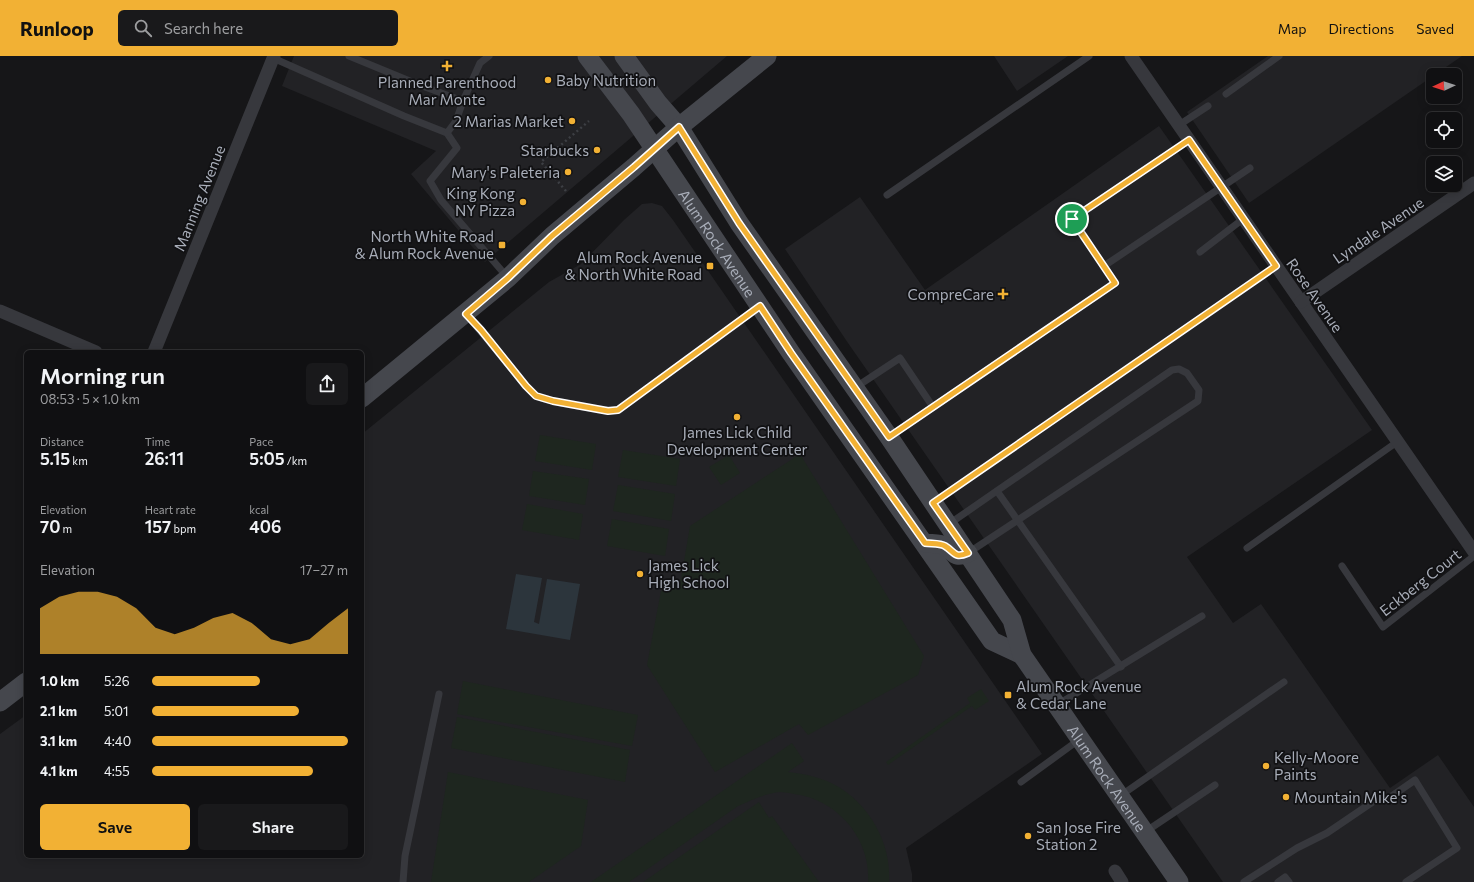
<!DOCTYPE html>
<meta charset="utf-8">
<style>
body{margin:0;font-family:Commissioner,sans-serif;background:#19191b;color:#f1f3f6;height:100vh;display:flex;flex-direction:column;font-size:15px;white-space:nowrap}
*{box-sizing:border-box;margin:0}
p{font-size:13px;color:#9c9d9f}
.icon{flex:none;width:22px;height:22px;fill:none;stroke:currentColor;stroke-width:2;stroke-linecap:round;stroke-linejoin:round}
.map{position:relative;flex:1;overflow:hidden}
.drawer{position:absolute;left:24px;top:294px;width:340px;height:508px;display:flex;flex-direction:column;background:#101012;border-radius:6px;box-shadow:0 2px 10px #0003,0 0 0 1px #303032}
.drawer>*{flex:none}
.needle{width:26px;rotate:266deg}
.controls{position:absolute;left:1426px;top:12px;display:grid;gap:8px}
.controls a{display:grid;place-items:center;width:36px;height:36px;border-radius:6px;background:#101012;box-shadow:0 2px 10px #0003,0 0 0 1px #303032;font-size:20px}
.pin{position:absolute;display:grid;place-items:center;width:34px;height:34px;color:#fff;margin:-17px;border:2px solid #fff;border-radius:50%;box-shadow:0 1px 4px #0007}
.round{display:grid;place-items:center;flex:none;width:42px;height:42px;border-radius:6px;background:#19191b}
.head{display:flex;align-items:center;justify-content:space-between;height:68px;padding:0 16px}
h1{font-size:22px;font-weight:600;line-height:30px}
.metrics{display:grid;grid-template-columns:repeat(3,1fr);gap:6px;height:68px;padding:4px 16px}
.metrics div{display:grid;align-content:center}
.metrics b{font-size:17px;font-weight:600}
.metrics small{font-size:11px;font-weight:400}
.metrics p{font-size:11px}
.chart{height:112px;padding:8px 16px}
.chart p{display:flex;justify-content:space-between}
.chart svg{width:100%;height:72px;margin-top:4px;fill:#f2b134;opacity:.7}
.primary-button{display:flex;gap:8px;margin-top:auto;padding:8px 16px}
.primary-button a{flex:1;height:46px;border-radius:6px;background:#f2b134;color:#111;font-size:16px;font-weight:600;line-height:46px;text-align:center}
.primary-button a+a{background:#19191b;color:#f1f3f6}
ul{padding:0 16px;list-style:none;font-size:13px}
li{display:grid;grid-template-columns:64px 48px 1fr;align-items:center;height:30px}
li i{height:10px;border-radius:5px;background:#f2b134}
header{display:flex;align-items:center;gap:24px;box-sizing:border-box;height:56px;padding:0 20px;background:#f2b134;color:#111}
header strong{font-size:19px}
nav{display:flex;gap:22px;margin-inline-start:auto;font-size:14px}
.search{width:280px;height:36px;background:#19191b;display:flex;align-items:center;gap:10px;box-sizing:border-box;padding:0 14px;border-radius:6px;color:#9c9d9f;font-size:15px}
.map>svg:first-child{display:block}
.built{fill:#222225}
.green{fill:#1e261f}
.water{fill:#2c353c}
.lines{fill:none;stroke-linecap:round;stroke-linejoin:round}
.path{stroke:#3d3f44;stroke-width:2.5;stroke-dasharray:2 3;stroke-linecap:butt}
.lane{stroke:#37383d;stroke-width:7}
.street{stroke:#37383d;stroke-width:13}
.secondary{stroke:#45474d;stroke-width:19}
.route-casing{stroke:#fff;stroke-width:8}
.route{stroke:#f2b134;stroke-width:5}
.poi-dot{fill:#f2b134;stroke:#111113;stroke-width:1.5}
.labels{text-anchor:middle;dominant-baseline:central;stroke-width:3.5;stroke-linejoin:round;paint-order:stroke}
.poi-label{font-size:15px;fill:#a8adb8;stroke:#111113;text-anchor:end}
.street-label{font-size:15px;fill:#a8adb8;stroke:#111113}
</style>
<header>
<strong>Runloop</strong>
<div class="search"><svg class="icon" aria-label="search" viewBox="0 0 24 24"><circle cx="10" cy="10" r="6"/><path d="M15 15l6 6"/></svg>Search here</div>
<nav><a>Map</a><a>Directions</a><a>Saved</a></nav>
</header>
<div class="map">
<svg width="1474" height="826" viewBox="0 0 1474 826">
<rect width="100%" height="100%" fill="#161618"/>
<g class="built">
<path d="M294 0H727L485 206 411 118 436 95 282 30Z"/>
<path d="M994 0H1068L1017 35Z"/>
<path d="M1268 0H1462L1249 147 1187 56Z"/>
<path d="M1159 70 1372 374 1187 501 1233 567 1261 548 1390 732 1438 699 1474 751V826H1223L848 287 785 193 860 141 925 234Z"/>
<path d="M652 147 662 150 673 164 1042 698 906 792 912 818V826H0V678L26 659V800H362V378L549 226 581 208 624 164 642 148Z"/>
</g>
<g class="green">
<path d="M540 379 596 388 592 414 535 405Z"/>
<path d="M623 394 680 403 676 430 618 421Z"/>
<path d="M800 398 924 600 918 619 808 679 799 668 715 716 647 609 661 535 681 523 690 470Z"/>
<path d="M729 399 740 417 721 429 709 411Z"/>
<path d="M533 415 589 423 585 449 529 440Z"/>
<path d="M618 429 675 438 671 465 613 455Z"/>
<path d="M527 448 583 458 579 484 522 474Z"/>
<path d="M612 463 669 473 665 500 607 490Z"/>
<path d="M463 625 638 659 632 690 457 658Z"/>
<path d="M981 633 989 645 975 654 972 650 888 709 886 706 970 647 967 642Z"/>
<path d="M457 661 630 694 625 726 451 692Z"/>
<path d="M792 687 804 705 788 716C801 717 814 720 827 725 865 741 892 784 889 826H868C871 783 837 743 794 738 790 737 784 736 779 736 764 738 752 744 738 750L629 826H591Z"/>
<path d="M448 716 588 744 581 790 529 826H431Z"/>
<path d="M759 746 769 762 772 760 819 826H643Z"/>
</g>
<path class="water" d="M516 518 542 522 534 566 539 568 547 523 580 528 570 584 506 573Z"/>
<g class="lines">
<path class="path" d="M566 135 541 106 589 65"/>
<g class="lane">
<path d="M349 0 417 28 463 45"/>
<path d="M273 2 404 60 447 77 457 92 430 125 441 144 508 222"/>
<path d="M1226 38 1279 0"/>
<path d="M1179 69 1208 50"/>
<path d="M447 77 456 65 463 45 480 7 489 0"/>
<path d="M1189 84 1072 163 1104 210 1250 112"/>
<path d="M887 139 1089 0"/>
<path d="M1200 196 1243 163"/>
<path d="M466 258 526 330C529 333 533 338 537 340 552 347 602 355 618 354L758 251"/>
<path d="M856 331 900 302 933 351 889 381"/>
<path d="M933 351 1115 227 1104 210"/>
<path d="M997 435 1121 611"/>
<path d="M933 447 1276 210"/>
<path d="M949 468 1172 314 1179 313 1187 317 1199 334 1198 345 968 497"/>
<path d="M1247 492 1397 386"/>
<path d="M1342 510 1383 571 1474 500"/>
<path d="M1057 649 1202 560"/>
<path d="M1021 726 1080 683"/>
<path d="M1120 740 1284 626"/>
<path d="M1145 776 1215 729"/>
<path d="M403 826 405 800 439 638"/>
<path d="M1244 826 1297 792 1327 777 1380 741 1389 742 1415 724 1457 792 1406 826"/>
<path d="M1278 826 1285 821 1289 826"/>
</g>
<g class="street">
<path d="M1131 0 1474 496"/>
<path d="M1301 246 1474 127"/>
<path d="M0 255 96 296"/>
<path d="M154 296 274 0"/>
<path d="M1115 815 1122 826"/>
</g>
<g class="secondary">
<path id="s1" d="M587 0 631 58 791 297 992 585 1022 599"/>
<path id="s2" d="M624 0 658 47 679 71 739 167 889 381 1012 564 1022 599 1179 826"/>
<path d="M362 342 508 222 552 180 634 111 679 71 767 0"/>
<path d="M925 487C931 488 940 487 945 490 955 496 954 503 968 497"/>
<path d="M0 646 26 626"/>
</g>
</g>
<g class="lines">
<g class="route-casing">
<path id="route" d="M679 71 739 167 889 381 1115 227 1072 163 1189 84 1276 210 933 447 968 497C954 503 955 496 945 490 940 487 931 488 925 487L791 297 760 250 618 354 608 355 553 345 536 340 526 330 481 274 466 258 508 222 552 180 634 111Z"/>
</g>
<use href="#route" class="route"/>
</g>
<g class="poi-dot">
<path d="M445 4h4v4h4v4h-4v4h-4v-4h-4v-4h4z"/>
<circle cx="548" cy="24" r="4"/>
<circle cx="572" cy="65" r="4"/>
<circle cx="597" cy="94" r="4"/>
<circle cx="568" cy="116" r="4"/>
<circle cx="523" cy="146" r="4"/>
<rect x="498" y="185" width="8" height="8" rx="2"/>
<rect x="706" y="206" width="8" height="8" rx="2"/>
<path d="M1001 232h4v4h4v4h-4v4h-4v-4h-4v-4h4z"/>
<circle cx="737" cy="361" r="4"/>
<circle cx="640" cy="518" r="4"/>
<rect x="1004" y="635" width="8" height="8" rx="2"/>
<circle cx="1266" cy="710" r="4"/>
<circle cx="1286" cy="741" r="4"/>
<circle cx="1028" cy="780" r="4"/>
</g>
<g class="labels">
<g class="poi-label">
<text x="556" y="24" text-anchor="start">Baby Nutrition</text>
<text x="447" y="26" text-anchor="middle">Planned Parenthood<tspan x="447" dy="17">Mar Monte</tspan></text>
<text x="564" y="65">2 Marias Market</text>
<text x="589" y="94">Starbucks</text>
<text x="560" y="116">Mary's Paleteria</text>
<text x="515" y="137">King Kong<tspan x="515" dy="17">NY Pizza</tspan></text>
<text x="494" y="180">North White Road<tspan x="494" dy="17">&amp; Alum Rock Avenue</tspan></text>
<text x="702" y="201">Alum Rock Avenue<tspan x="702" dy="17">&amp; North White Road</tspan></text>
<text x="994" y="238">CompreCare</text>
<text x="737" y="376" text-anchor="middle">James Lick Child<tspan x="737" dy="17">Development Center</tspan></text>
<text x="648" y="509" text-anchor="start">James Lick<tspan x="648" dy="17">High School</tspan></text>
<text x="1016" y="630" text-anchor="start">Alum Rock Avenue<tspan x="1016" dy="17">&amp; Cedar Lane</tspan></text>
<text x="1274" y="701" text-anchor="start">Kelly-Moore<tspan x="1274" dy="17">Paints</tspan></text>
<text x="1294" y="741" text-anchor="start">Mountain Mike's</text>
<text x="1036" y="771" text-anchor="start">San Jose Fire<tspan x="1036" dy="17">Station 2</tspan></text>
</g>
<g class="street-label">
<text transform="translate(199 142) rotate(-68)">Manning Avenue</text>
<text transform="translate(1378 174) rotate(-34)">Lyndale Avenue</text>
<text stroke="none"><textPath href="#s1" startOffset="228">Alum Rock Avenue</textPath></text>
<text transform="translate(1315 239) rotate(55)">Rose Avenue</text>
<text transform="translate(1420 526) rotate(-38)">Eckberg Court</text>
<text stroke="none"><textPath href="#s2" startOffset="871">Alum Rock Avenue</textPath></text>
</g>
</g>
</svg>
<div class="controls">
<a><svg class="needle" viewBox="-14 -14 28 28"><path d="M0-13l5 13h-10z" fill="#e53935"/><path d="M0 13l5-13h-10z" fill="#9c9d9f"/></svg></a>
<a><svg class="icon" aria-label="locate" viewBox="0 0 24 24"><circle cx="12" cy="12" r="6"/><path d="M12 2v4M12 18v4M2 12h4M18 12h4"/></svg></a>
<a><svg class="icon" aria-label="layers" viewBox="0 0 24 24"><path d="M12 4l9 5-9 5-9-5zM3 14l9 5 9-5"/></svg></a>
</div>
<div class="pin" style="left:1072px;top:163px;background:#1e9e55"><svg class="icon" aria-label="arrive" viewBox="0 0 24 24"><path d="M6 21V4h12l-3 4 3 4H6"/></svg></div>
<section class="drawer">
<div class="head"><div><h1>Morning run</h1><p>08:53 · 5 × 1.0 km</p></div><a class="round"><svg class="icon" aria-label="share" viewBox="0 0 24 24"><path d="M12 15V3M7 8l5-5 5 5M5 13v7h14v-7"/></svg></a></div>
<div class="metrics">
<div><p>Distance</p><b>5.15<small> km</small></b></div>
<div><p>Time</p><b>26:11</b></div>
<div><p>Pace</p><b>5:05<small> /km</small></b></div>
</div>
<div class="metrics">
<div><p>Elevation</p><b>70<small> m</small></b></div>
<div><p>Heart rate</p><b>157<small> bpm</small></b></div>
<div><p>kcal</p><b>406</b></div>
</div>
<div class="chart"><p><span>Elevation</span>17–27 m</p>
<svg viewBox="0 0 160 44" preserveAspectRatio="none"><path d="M0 44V16L10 9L20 6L30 6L40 9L50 16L60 28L70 32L80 28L90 22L100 19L110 25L120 35L130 38L140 35L150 25L160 16V44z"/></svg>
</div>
<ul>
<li><b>1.0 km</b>5:26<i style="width:55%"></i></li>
<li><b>2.1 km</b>5:01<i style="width:75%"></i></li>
<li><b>3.1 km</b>4:40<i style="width:100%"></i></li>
<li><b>4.1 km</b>4:55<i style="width:82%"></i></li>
</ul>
<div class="primary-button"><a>Save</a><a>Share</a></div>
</section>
</div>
